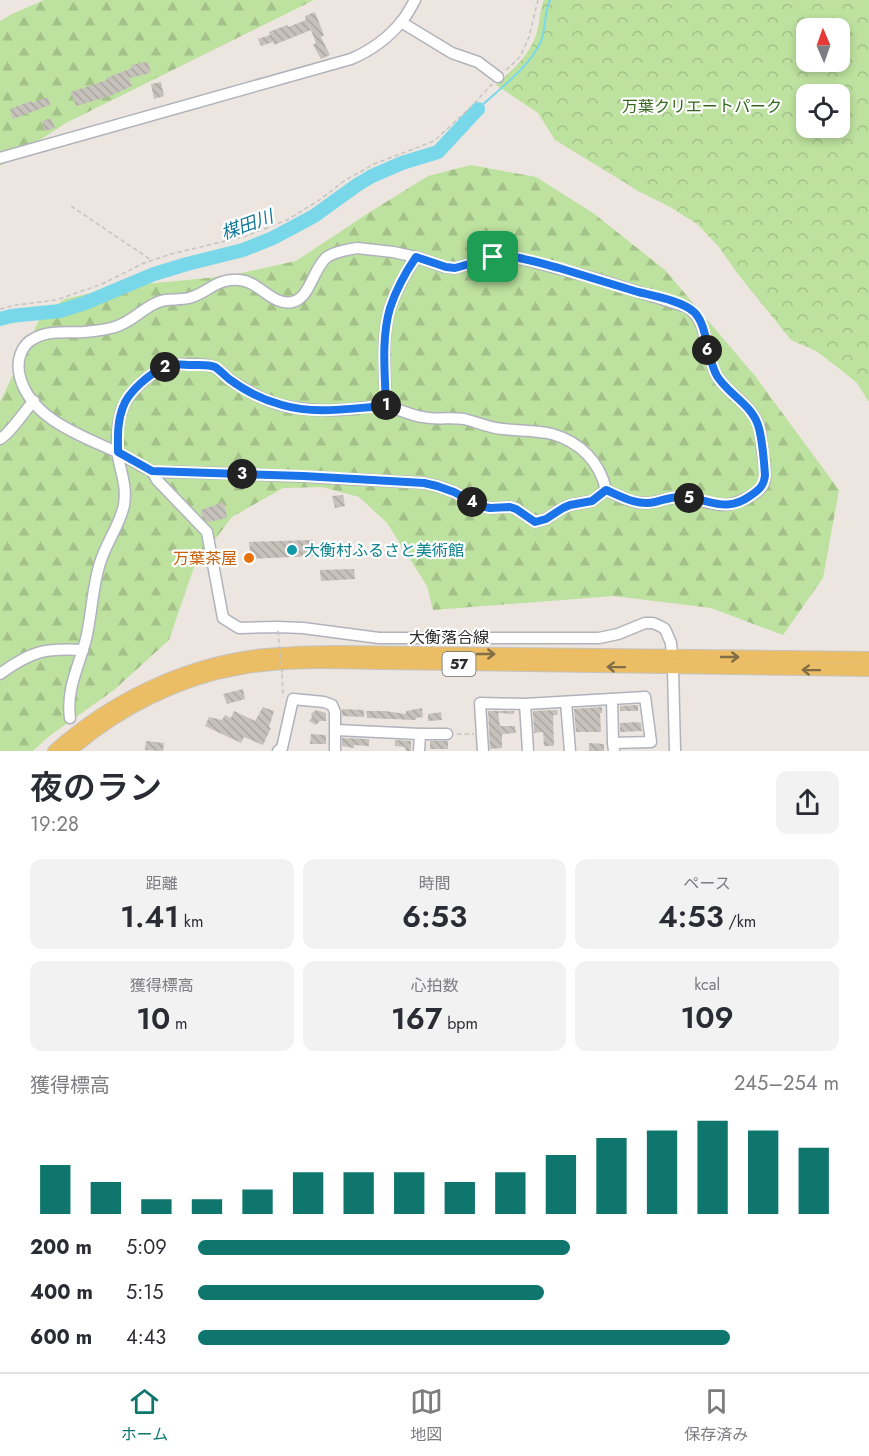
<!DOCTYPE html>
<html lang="ja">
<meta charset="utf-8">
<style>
body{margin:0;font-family:Jost,"Noto Sans JP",sans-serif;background:#f2f2f3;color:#2b2b33;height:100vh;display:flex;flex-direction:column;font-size:22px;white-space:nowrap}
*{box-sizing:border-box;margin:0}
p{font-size:20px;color:#7c7c81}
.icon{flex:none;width:33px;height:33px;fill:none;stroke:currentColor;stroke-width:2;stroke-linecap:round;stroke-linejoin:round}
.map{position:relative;height:751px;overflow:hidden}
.details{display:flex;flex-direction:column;background:#fff;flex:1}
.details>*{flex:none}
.needle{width:39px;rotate:358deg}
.buttons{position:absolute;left:796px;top:18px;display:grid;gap:12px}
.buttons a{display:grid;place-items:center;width:54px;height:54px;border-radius:12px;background:#fff;box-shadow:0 3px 9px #0003;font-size:30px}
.pin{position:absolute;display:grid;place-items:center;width:51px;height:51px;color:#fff;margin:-26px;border-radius:12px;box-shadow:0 3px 9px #0006}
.km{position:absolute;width:30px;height:30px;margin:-15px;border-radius:50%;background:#222;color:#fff;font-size:16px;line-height:30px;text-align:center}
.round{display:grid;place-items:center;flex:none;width:63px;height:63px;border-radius:12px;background:#f2f2f3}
.head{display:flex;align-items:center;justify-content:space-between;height:102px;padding:0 30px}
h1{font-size:33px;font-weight:600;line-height:45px}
.stats{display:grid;grid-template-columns:repeat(3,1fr);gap:9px;height:102px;padding:6px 30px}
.stats div{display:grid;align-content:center;border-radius:12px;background:#f2f2f3;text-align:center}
.stats b{font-size:30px;font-weight:600}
.stats small{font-size:16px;font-weight:400}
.stats p{font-size:16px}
.chart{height:168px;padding:12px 30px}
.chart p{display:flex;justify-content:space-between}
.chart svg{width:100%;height:108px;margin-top:6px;stroke:#0f766e;stroke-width:6}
ul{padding:0 30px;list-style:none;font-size:20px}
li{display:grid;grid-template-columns:96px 72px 1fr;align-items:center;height:45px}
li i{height:15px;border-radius:8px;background:#0f766e}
.tabs{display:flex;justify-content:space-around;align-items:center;height:84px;border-top:2px solid #e1e1e2;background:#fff;font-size:16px;color:#7c7c81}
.tabs a{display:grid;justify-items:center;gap:3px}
.tabs .on{color:#0f766e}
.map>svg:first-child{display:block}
.forest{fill:url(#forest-firs)}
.park{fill:url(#park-crowns);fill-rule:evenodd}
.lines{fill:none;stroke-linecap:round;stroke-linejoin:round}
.stream{stroke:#78d8ea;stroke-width:2}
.river{stroke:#78d8ea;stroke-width:14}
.building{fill:url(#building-back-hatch)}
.minor-casing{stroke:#b0b3bc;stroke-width:13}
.major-casing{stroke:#c4c4c4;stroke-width:14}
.path{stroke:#c4c4c4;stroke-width:1.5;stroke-dasharray:4.5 3;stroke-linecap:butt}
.minor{stroke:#fff;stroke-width:10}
.major{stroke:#ebbe66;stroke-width:12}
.path-bridge{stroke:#c4c4c4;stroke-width:1.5;stroke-dasharray:4.5 3;stroke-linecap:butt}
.oneway{stroke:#826e46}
.route-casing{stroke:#fff;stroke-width:12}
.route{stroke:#1a73e8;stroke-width:8}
.culture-dot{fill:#0f9aa8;stroke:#fff;stroke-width:2}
.food-dot{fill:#e8710a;stroke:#fff;stroke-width:2}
.labels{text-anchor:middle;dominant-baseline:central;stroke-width:4.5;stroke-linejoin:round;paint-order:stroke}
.shield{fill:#fff;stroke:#6b6b6b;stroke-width:1.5}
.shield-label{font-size:15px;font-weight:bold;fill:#2c2c2c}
.park-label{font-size:16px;fill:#35681e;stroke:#fff}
.culture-label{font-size:16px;fill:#0d838f;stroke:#fff;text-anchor:start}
.food-label{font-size:16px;fill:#c56008;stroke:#fff;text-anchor:end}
.street-label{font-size:16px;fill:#2c2c2c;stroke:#fff}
.water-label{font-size:18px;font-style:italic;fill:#137a9a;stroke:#fff}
</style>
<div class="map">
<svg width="869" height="751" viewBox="0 0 869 751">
<defs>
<pattern id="forest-firs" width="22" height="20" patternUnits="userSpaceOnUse" patternTransform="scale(1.5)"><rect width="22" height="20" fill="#bde19f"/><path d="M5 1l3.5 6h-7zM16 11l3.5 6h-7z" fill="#a3c189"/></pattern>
<pattern id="park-crowns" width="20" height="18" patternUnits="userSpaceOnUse" patternTransform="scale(1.5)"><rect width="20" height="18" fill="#bde19f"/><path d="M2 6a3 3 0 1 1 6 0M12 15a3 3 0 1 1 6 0" fill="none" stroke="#a3c189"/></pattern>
<pattern id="building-back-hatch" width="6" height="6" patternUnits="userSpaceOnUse" patternTransform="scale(1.5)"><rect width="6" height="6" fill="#c6c1bb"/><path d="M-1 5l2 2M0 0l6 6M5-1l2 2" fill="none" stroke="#aaa6a1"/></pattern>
</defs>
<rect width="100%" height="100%" fill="#ede6e0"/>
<g class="forest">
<path d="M44 0H314L66 123 0 166V21L12 14Z"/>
<path d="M471 165 536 177 593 213 665 270 755 376 839 490 823 578 783 635 711 608 614 596 433 610 427 586 387 523 359 497 322 487 283 488 232 517 194 567 169 640 114 690 48 737 33 751H0V402L41 316 65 299 124 286 228 276 296 261 370 212 428 176Z"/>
</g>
<path class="park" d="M544 0H869V402L857 383 836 366 816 351 791 340 737 273 719 247 697 224 670 207 636 190 624 182 555 140 538 113 496 85C515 67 532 54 538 28 540 19 540 9 544 0ZM807 28H840V62H807ZM807 94H840V128H807Z"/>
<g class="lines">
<path class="stream" d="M478 109C498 90 531 66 541 41 546 28 544 13 550 0"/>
<path class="river" d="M0 319 11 316 60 311 85 303 154 274 187 264 243 250 273 238 314 216 357 185 372 176 402 163 438 152 478 109"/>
</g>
<g class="building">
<path d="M315 12 324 35 321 37 330 55 321 59 313 45 316 43 311 30 274 45 273 42 261 46 258 39 270 35 269 32 287 25 288 27 306 20 305 16Z"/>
<path d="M148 62 151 73 129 78 132 86 110 96 76 106 71 92 107 80 106 78 132 68 131 65Z"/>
<path d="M161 82 164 96 154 99 151 84Z"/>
<path d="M48 97 50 105 13 119 10 109 31 101 32 103Z"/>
<path d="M51 118 55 128 45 131 42 121Z"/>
<path d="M343 495 345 506 335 508 332 496Z"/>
<path d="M224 502 227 518 208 522 202 516 201 510Z"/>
<path d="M313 540 314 556 251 559 249 542Z"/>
<path d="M354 569 355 579 321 581 320 570Z"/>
<path d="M243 689 245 699 227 704 223 694Z"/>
<path d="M638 705V711H620V706Z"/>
<path d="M263 707 274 711 269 727 271 728 263 745 244 737 241 743 205 726 209 717 222 720 225 715 231 718 234 711 255 721Z"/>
<path d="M602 707V713H600L601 732H576L574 709Z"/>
<path d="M422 708 423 717 416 718V720L367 718 366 711H385L406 714V711Z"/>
<path d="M342 709 364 710V717L342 716Z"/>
<path d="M316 710 326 713V721H320L316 725 309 721 312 717 311 714Z"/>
<path d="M557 710 558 715H553L554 746H544L543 732 534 733 533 711Z"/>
<path d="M488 711H514V714L498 713 500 726H515L516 733 502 734V748L490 749Z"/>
<path d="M441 712 442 720 428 721V714Z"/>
<path d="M637 722 641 723 642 731 620 732V723Z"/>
<path d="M311 734 326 735V744H310Z"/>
<path d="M342 738 369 739V746L354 745V748L342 746Z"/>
<path d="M395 740 411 741V751H406L405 747 395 746Z"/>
<path d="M146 741 164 743 163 751 145 750Z"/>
<rect x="430" y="741" width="18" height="8"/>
<path d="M589 743 604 744V751H589Z"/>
</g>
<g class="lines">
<g class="minor-casing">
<g id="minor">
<path d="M401 22 452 53 478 62 498 77"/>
<path d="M0 158 351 59C370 51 389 37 402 21 407 15 411 7 415 0"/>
<path d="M357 248 393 252 416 257 445 267 455 268 493 257 511 256 597 279 687 307C710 322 704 354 717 376 727 392 745 401 754 416 762 428 761 443 763 456 764 465 767 475 764 483 759 495 733 506 721 505 709 504 697 499 685 497 674 496 664 500 654 502 636 506 621 497 606 490L592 501 570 505 563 508 546 519 535 522 516 509 510 507 490 508 480 506 454 492 437 486 424 483C364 480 304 476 243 474 222 473 201 473 180 472 172 472 161 473 153 471 141 468 128 457 117 452 82 436 31 419 20 377 16 362 20 345 35 338 50 330 68 333 84 332 95 331 105 330 115 327 131 322 140 311 154 304 165 297 177 301 189 298 208 293 216 278 239 280 259 281 272 306 292 302 310 299 313 268 327 257 336 251 347 250 357 248Z"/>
<path d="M386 406C385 374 381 339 390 308 396 290 406 273 416 257"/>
<path d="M0 439C11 433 24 411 34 401"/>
<path d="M152 471 157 480 207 532 223 618 239 628 277 627 303 628 379 638H599L618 634 645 623H653L660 626 665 629 671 643 673 668 675 751"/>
<path d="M0 674C31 651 45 648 83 650"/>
<path d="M612 699 613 743"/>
<path d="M566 702 570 751"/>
<path d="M525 704 528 751"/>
<path d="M70 718C66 689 79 666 86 639 92 614 92 588 100 563 106 543 120 525 124 505 127 485 121 474 118 456 116 441 117 421 123 407 129 392 150 373 165 367 175 363 204 363 214 367 221 370 226 377 232 381 248 391 266 402 285 406 301 409 318 411 334 410 351 410 368 406 384 406 395 407 411 416 423 417 436 420 450 417 464 419 477 422 489 428 503 429 519 431 536 430 552 434 580 442 600 462 606 490"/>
<path d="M336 730 420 734 419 751"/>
<path d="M420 734H447"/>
<path d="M278 751 282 748 293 699 324 702 332 705 335 712V751"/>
<path d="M483 751 480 703 525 704 645 697 651 742 613 743 614 751"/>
</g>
</g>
<g class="major-casing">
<g id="major">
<path d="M54 751C112 699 187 663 265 655 288 653 311 652 334 652L869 658"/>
<path d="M70 751C117 710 179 678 241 668 287 660 335 662 382 663L869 670"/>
</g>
</g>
<g class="path">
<path d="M506 70 520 57 529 37 538 0"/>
<path d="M71 206 151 260"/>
<path d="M0 309 16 305 56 300 102 284 144 263 171 254 246 236 287 220 321 199 344 181 374 164 434 141 471 107 492 84"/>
<path d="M282 674 283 697"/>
<path d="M457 734H474"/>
</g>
<use href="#minor" class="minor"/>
<use href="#major" class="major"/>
<path class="path-bridge" d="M278 631 282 673"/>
</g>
<defs><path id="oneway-shaft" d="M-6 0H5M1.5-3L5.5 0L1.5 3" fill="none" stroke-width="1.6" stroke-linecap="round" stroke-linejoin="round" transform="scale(1.5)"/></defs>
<g class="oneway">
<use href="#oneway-shaft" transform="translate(486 654)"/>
<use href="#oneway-shaft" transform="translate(730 657)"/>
<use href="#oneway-shaft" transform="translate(616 667) rotate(-179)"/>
<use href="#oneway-shaft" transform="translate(811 670) rotate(-179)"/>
</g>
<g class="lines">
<g class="route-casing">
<path id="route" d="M501 255C521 257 540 263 559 268 585 276 612 284 638 292 654 296 682 301 694 312 708 325 706 357 717 376 728 394 751 404 758 425 762 437 764 461 765 475 764 486 759 490 750 496 725 514 708 498 682 497 673 496 664 500 655 502 637 506 622 497 606 490L592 501 570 505 563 508 546 519 535 522 516 509 510 507 490 508 480 506 454 492 437 486 424 483 303 476 152 471 118 452C118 437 117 422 123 407 128 392 150 373 165 367 174 363 183 365 192 365 199 365 208 364 215 367 220 370 224 375 229 379 244 390 263 400 282 405 316 415 351 408 386 406 385 374 381 339 390 308 396 290 405 273 416 257L446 267 455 268Z"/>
</g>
<use href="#route" class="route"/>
</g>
<circle class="culture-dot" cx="292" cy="550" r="6"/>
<circle class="food-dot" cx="249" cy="558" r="6"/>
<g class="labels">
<rect class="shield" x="442.5" y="652" width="33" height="24" rx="4.5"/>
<g class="shield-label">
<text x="459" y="664">57</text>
</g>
<g class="park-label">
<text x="702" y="106">万葉クリエートパーク</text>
</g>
<g class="culture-label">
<text x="304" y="550">大衡村ふるさと美術館</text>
</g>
<g class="food-label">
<text x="237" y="558">万葉茶屋</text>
</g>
<g class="street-label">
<text x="449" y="637">大衡落合線</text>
</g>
<g class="water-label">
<text transform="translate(247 225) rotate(-20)">楳田川</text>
</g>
</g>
</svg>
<div class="buttons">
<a><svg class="needle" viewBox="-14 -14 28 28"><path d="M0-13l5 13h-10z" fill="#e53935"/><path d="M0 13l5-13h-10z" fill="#7c7c81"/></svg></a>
<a><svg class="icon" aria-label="locate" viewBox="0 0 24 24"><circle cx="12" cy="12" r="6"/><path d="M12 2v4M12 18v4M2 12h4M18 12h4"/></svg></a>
</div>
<div class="pin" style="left:493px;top:257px;background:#1e9e55"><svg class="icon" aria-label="arrive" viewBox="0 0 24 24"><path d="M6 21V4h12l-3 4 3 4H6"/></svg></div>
<b class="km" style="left:386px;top:405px">1</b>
<b class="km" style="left:165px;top:367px">2</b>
<b class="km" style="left:242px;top:474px">3</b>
<b class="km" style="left:472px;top:502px">4</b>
<b class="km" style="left:689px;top:498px">5</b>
<b class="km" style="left:707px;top:350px">6</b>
</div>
<section class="details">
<div class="head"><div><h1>夜のラン</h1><p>19:28</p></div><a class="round"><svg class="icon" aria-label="share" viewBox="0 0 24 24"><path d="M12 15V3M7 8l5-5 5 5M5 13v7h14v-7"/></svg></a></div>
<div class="stats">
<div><p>距離</p><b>1.41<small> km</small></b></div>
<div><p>時間</p><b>6:53</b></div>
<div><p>ペース</p><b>4:53<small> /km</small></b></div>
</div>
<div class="stats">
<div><p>獲得標高</p><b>10<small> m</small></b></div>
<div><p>心拍数</p><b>167<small> bpm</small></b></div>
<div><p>kcal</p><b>109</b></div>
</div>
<div class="chart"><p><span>獲得標高</span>245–254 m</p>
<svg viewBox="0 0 160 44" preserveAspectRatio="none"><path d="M5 44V24M15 44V31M25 44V38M35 44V38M45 44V34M55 44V27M65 44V27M75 44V27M85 44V31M95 44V27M105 44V20M115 44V13M125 44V10M135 44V6M145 44V10M155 44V17"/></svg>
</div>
<ul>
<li><b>200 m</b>5:09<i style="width:58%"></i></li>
<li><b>400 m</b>5:15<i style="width:54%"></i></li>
<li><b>600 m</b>4:43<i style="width:83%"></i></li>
</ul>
</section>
<nav class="tabs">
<a class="on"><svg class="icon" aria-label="home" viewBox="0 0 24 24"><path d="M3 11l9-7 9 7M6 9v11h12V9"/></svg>ホーム</a>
<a><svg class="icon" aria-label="map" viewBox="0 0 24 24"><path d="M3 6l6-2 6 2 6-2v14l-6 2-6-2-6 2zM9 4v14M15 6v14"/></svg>地図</a>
<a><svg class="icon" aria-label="saved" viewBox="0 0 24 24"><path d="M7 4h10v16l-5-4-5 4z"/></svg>保存済み</a>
</nav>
